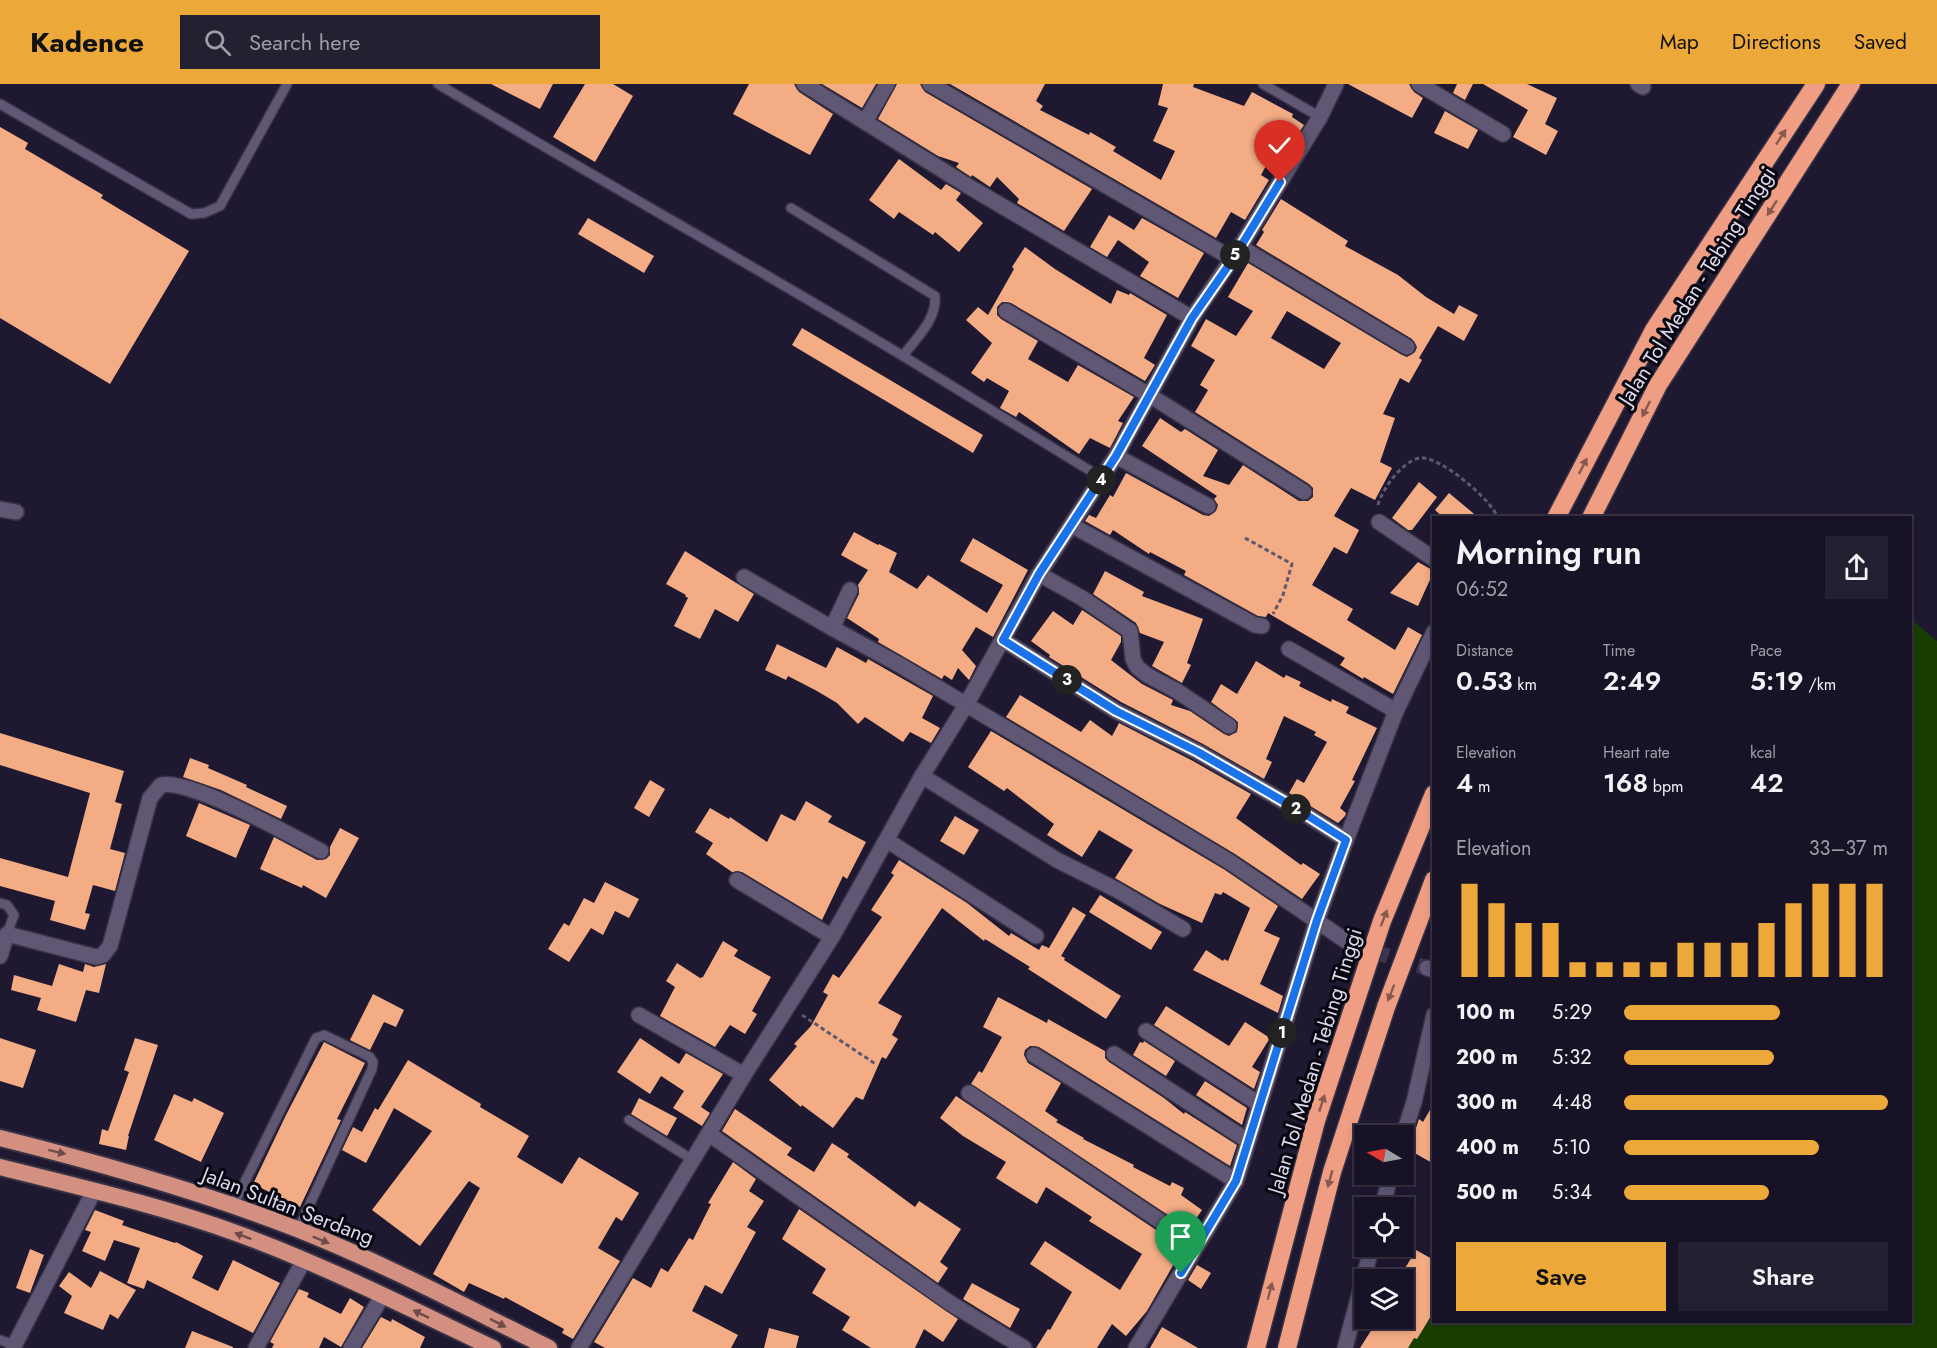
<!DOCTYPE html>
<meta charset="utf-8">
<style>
body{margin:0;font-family:Jost,sans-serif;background:#242032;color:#f1f3f6;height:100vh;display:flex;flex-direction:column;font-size:22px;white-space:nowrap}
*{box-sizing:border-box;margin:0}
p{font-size:20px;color:#9e9ea7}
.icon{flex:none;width:33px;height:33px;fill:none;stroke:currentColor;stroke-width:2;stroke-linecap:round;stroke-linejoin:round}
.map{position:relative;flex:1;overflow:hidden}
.details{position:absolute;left:1432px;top:432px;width:480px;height:807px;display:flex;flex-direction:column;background:#171225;border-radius:0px;box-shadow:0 3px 9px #0003,0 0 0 2px #363242}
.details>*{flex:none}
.needle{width:39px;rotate:280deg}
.fabs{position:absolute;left:1354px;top:1041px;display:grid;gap:12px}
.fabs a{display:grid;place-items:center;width:60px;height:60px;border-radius:0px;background:#171225;box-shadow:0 3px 9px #0003,0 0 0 2px #363242;font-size:30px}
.pin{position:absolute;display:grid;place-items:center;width:51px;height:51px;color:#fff;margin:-62px -26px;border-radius:50% 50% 50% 0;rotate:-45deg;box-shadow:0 0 6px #0007}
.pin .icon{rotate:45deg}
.km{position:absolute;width:30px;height:30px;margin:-15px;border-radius:50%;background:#222;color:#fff;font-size:16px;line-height:30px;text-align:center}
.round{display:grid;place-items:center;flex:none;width:63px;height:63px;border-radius:0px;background:#242032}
.summary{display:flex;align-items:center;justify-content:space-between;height:102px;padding:0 24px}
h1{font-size:33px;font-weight:600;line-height:45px}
.metrics{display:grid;grid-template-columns:repeat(3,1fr);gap:9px;height:102px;padding:6px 24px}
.metrics div{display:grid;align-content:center}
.metrics b{font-size:26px;font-weight:600}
.metrics small{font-size:16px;font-weight:400}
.metrics p{font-size:16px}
.chart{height:168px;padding:12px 24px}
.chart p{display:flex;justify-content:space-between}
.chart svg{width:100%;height:108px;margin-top:6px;stroke:#eca93a;stroke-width:6}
.action{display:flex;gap:12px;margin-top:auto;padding:12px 24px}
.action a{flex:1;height:69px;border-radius:0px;background:#eca93a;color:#111;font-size:24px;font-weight:600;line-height:69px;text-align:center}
.action a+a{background:#242032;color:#f1f3f6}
ul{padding:0 24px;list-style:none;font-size:20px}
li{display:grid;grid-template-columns:96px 72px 1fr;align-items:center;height:45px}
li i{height:15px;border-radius:8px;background:#eca93a}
header{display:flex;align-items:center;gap:36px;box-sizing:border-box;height:84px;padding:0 30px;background:#eca93a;color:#111}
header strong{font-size:28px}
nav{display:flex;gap:33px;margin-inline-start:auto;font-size:21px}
.search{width:420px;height:54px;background:#242032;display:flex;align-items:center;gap:15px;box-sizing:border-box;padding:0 21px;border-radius:0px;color:#9e9ea7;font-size:22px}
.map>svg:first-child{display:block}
.green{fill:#193e01}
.building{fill:#f4ac85;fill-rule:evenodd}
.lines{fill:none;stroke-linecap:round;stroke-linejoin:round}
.minor-tunnel{stroke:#3c354d;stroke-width:15;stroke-dasharray:15 8;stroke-linecap:butt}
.service-casing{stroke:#383246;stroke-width:12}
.minor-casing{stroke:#383246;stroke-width:18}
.trunk-casing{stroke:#383246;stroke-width:20}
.motorway-casing{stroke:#383246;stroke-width:21}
.path{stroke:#5e586f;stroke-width:3;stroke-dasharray:4.5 3;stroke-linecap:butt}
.service{stroke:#5f5774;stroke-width:9}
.minor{stroke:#5f5774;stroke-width:15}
.trunk{stroke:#d39080;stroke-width:16}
.motorway{stroke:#f09e83;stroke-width:18}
.oneway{fill:#885a4f}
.oneway2{fill:#6e4b48}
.route-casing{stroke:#fff;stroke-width:12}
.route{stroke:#1a73e8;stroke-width:8}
.labels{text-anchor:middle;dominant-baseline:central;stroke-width:6;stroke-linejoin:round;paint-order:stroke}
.street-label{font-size:21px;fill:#ddd9ea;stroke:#080610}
</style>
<header>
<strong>Kadence</strong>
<div class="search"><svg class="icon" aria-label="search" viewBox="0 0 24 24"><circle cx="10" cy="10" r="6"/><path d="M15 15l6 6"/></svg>Search here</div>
<nav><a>Map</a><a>Directions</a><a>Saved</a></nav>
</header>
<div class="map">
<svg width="1937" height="1264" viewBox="0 0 1937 1264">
<rect width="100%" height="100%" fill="#1f1831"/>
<path class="green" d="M1911 535 1937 557V1264H1399L1434 1208V1238H1911Z"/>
<g class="building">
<path d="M491 0H553L540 25Z"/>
<path d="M585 0H613L633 12 595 78 553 53Z"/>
<path d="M749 0H794L799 8 833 30 810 71 733 30Z"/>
<path d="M822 0H876L862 24Z"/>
<path d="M897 0H920L925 8 1092 105 1064 147 1017 119 1019 115 997 93 990 103 972 91 971 93 956 83 959 79 938 72 878 35Z"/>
<path d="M950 0H1045L1036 17 1043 22 1040 26 1089 51 1090 48 1116 63 1113 67 1161 96 1175 67 1153 57 1168 24 1158 21 1163 0H1194L1193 3 1244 22 1252 8 1293 30 1292 33 1304 41 1285 71 1277 66 1275 70 1273 69 1261 91 1269 96 1245 136 1231 128 1216 154Z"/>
<path d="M1348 0H1409L1414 8 1423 14 1412 34Z"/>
<path d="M1457 0H1473L1465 16 1453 9Z"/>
<path d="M1483 0H1527L1557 14 1545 40 1558 47 1546 71 1513 53 1528 26Z"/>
<path d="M1445 27 1478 46 1468 65 1434 49Z"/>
<path d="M0 43 28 59 25 65 103 111 101 114 189 167 110 300 0 234Z"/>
<path d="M899 75 941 106 946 100 961 109 956 116 983 139 959 168 935 148 933 151 899 128 894 135 869 116Z"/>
<path d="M1281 115 1348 157 1345 162 1398 191 1426 213 1454 230 1459 221 1478 231 1464 257 1438 242 1419 274 1422 276 1409 299 1400 294 1383 330 1395 334 1380 378 1392 384 1375 416 1351 404 1334 432 1359 446 1347 470 1334 463 1312 501 1353 525 1347 536 1395 566 1408 543 1422 551 1393 610 1364 593 1363 595 1340 581 1345 574 1268 529 1266 533 1258 532 1184 491 1186 487 1150 468 1149 470 1113 446 1110 451 1085 437 1089 431 1096 434 1110 411 1113 413 1126 389 1203 431 1209 432 1216 427 1218 421 1214 415 1217 412 1142 362 1160 334 1181 348 1185 345 1218 366 1203 392 1229 401 1243 381 1299 417H1308L1313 413V404L1309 400 1195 328 1208 306 1200 301 1215 276 1191 262 1206 235 1236 252 1253 227 1228 213 1248 179 1402 271 1407 273 1415 268 1417 263 1412 255 1256 161 1264 148 1262 146ZM1287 227 1341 259 1324 285 1271 254Z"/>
<path d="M1109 131 1134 146 1142 134 1204 169 1178 214 1140 192 1149 178 1118 156 1107 173 1090 163Z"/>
<path d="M588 134 654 172 644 189 578 150Z"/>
<path d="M1025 163 1055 185 1111 220 1117 206 1129 211 1130 209 1167 231 1144 274 1155 281 1145 297 1011 219 1002 218 997 223V231L1001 235 1038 257 1028 275 1068 298 1078 281 1134 313 1118 337 1123 339 1110 364 1090 354 1079 370 1019 328 1016 333 1000 324 1009 307 987 294 984 298 971 289 992 259 966 236 978 223 988 231 1014 185 1012 183Z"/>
<path d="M802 244 983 351 973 369 792 261Z"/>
<path d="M1419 398 1437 413 1412 446H1408L1392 434Z"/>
<path d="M1449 409 1479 434H1444L1435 426Z"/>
<path d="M854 448 878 461 879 460 897 469 889 488 917 505 928 491 987 529 1003 501 960 477 973 454 1028 486 993 553 976 543 962 566 976 582 969 596 958 584 952 596 944 591 942 595 878 558 879 555 847 534 859 510 858 501 868 486 841 471Z"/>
<path d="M685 467 754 510 738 538 715 525 700 555 674 542 688 514 685 512 686 511 666 500Z"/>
<path d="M1418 478 1434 487 1418 522 1390 509Z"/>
<path d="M1105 487 1144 508 1142 512 1203 535 1187 579 1191 581 1182 599 1152 582 1164 558 1140 549 1136 539 1093 510Z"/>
<path d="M1082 526 1121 552V558L1111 576 1142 600 1173 616 1171 621 1190 627 1224 650 1229 652 1237 648 1238 638 1211 618 1221 600 1237 610 1256 577 1284 594 1286 591 1301 598 1299 602 1331 618 1332 615 1349 623 1346 629 1377 644 1352 696 1355 697 1340 724 1346 729 1345 732 1338 739 1289 709 1297 695 1304 699 1327 658 1314 651 1316 648 1284 632 1266 675 1272 678 1264 695 1203 660 1121 618 1049 573 1050 571 1031 557 1053 527 1073 541Z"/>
<path d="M777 560 826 584 837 563 866 579 868 575 933 612 922 634 940 644 931 659 910 648 903 658 865 633 858 640 837 619 817 607 788 592 786 596 765 586Z"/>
<path d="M1020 611 1081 648 1090 636 1112 652 1119 639 1193 677 1251 710 1236 734 1301 781 1303 779 1320 790 1302 815 1235 770 1006 633Z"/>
<path d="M991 647 1225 786 1278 822 1264 847 1280 854 1260 900 1283 912 1278 929 1193 886 1206 866 1223 877 1224 875 1228 877 1250 824 1223 808 1221 811 1215 809 1202 839 1160 820 1115 794 1133 766 1099 746 1082 773 1047 751 1054 740 1007 704 1004 707 968 683Z"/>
<path d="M0 649 124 687 115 718 122 720 110 765 125 769 115 807 93 801 85 829 90 830 85 846 50 836 55 817 0 802V774L68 793 90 709 0 681Z"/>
<path d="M190 674 209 681 208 684 247 701 246 703 287 722 281 735 221 706 183 693Z"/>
<path d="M650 696 665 705 649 733 634 724Z"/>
<path d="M806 717 832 732 828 738 866 758 847 795 843 792 822 836 742 788H732L706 770 713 759 695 748 710 724 729 735 730 733 767 758 781 730 795 737Z"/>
<path d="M199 719 250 741 236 774 186 752Z"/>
<path d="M955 732 979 746 964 771 940 757Z"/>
<path d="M340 744 359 754 326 814 303 801 302 804 260 785 274 753 317 776 326 775 330 771V763Z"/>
<path d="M899 776 967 819 1009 852 1011 849 1039 866 1042 861 1049 864 1073 823 1086 831 1061 872 1065 874 1064 876 1121 912 1106 935 1028 885 1030 883 985 855 984 857 942 824 878 919 902 932 892 951 898 955 886 975 882 973 863 1016 856 1013 833 1044 802 1021 801 1023 769 996 797 962 794 960 811 942 828 911 823 908 833 890 839 894 882 833 871 826 894 791 891 789Z"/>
<path d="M605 798 639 815 629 834 615 827 603 851 591 844 569 878 548 865 564 839 569 842 584 814 594 819Z"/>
<path d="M1100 811 1162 848 1151 866 1089 828Z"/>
<path d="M723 857 738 866 734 872 771 893 752 927 757 930 745 950 730 941 715 963 660 932 675 903 666 897 677 879 700 894 703 893Z"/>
<path d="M59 880 83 888 85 880 94 883 106 880 99 909 86 906 76 938 37 926 41 914 11 906 14 891 52 902Z"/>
<path d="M373 910 404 926 396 943 384 938 370 966 350 956Z"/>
<path d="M998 913 1047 939 1048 935 1105 967V974L1109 978 1164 1014 1184 1030 1185 1028 1237 1061 1230 1082 1039 963 1030 962 1025 966 1024 971 1028 979 1061 999 1045 1027 1058 1036 1056 1038 1084 1054 1083 1055 1134 1081 1133 1083 1170 1102 1172 1098 1184 1104 1181 1111 1202 1126 1189 1145 971 1000 979 987 982 989 1002 953 983 943Z"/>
<path d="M1166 922 1229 962 1245 938 1270 954 1252 983 1260 988 1254 1005 1154 941Z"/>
<path d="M0 954 36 966 23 1004 0 997Z"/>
<path d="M135 954 158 961 128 1052H129L126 1066 99 1060 102 1045 108 1047 129 988 124 986Z"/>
<path d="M640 954 679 980 686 969 723 990 701 1023 710 1029 702 1042 673 1024 684 1007 661 992 650 1010 617 988Z"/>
<path d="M1144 957 1175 977 1166 992 1133 971 1140 958 1143 959Z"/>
<path d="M324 958 365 979 337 1035 341 1036 300 1123 253 1100 286 1031Z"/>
<path d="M408 976 481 1020 480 1023 529 1052 517 1073 562 1100 579 1073 639 1109 622 1137 616 1133 598 1164 620 1177 573 1255 562 1249 564 1245 505 1213 504 1215 469 1199 464 1208 433 1190 480 1104 469 1097 420 1162 372 1126 432 1047 394 1024 366 1079 342 1066 353 1043 362 1048 375 1024 378 1026Z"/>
<path d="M1205 997 1247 1024 1242 1041 1196 1011Z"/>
<path d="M174 1010 192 1018 194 1014 224 1029 201 1078 154 1056Z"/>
<path d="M956 1012 1183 1164 1147 1227 1126 1252 1112 1240 1097 1264H1036L1048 1245 1050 1246 1072 1208 1030 1180 1045 1157 1120 1206 1142 1170 1089 1137 1092 1133 1046 1103 1037 1120 996 1094 1006 1078 963 1052 940 1034Z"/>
<path d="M639 1014 677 1034 667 1052 631 1030Z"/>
<path d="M1434 1019V1080L1404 1063 1412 1056 1419 1035 1423 1038Z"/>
<path d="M735 1025 792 1064 787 1071 814 1088 832 1059 849 1070 847 1073 915 1123 919 1117 961 1145 940 1178 948 1184 938 1199 722 1047Z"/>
<path d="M733 1078 756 1095 749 1107 764 1117 747 1143 756 1148 722 1210 705 1201 692 1227 738 1251 731 1264H605L594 1258 633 1194 651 1204 661 1184 668 1188 689 1154 693 1156 711 1120 708 1119Z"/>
<path d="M799 1125 958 1235 943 1258 924 1245 915 1264H871L842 1246 850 1233 812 1209 826 1185 782 1155Z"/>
<path d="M95 1126 124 1137 122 1141 175 1159 176 1158 203 1172 192 1194 218 1207 233 1176 280 1199 253 1249 147 1196 144 1205 127 1199 140 1164 114 1156 105 1177 82 1167 91 1148 85 1146Z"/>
<path d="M30 1165 44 1171 30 1209 16 1204Z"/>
<path d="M1416 1166 1434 1176V1227L1417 1255 1414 1254 1408 1264H1360L1379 1234H1404V1186Z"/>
<path d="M1197 1181 1211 1189 1201 1205 1188 1196Z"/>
<path d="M100 1187 136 1206 118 1235 110 1230 103 1246 64 1229 72 1212 59 1202 69 1188 91 1204Z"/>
<path d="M972 1199 1020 1225 1010 1244 963 1215Z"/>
<path d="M299 1205 309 1209 307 1213 341 1230 350 1214 364 1223 341 1263 324 1253 319 1264H272L274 1260 270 1258Z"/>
<path d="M381 1233 391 1238 392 1235 425 1253 420 1264H362Z"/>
<path d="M1162 1243 1198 1264H1150Z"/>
<path d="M769 1244 799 1252 796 1264H764Z"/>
<path d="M192 1247 233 1263V1264H185Z"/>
</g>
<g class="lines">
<path class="minor-tunnel" d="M1352 861 1427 884"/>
<g class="service-casing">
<g id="service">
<path d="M438 0C592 92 749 179 903 272 916 254 937 236 935 212L791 124"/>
<path d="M1263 0 1320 33"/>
<path d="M0 20 191 130 204 129 220 122 287 0"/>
<path d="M903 272 1102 394"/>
<path d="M0 819 7 821 14 831 7 850"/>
<path d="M629 1036 693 1076"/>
<path d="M233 1122 316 954 324 951 370 973 373 978 372 985 298 1146"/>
<path d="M0 1256 15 1261"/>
</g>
</g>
<g class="minor-casing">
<g id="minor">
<path d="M804 0 968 102 1192 234"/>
<path d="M930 0 1233 175"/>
<path d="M1419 0 1503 50"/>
<path d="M1638 0 1643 3"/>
<path d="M865 38 887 0"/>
<path d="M1240 163 1407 263"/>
<path d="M1006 227 1149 311 1304 408"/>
<path d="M1116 372 1208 422"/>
<path d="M0 425 16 428"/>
<path d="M1379 438 1434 475"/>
<path d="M1071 441 1255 541 1262 542"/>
<path d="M1039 490 1082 514 1130 547 1133 575 1137 583 1147 591 1177 607 1229 642"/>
<path d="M744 493 832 544"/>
<path d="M850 506 832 544 898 580 1177 746 1230 778 1352 861"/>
<path d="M1003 556 1116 627 1198 668 1302 728 1346 756"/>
<path d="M1289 565 1396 627"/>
<path d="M922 692 1057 776 1117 806 1183 845"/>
<path d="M888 757 1036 852"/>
<path d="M737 796 832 853"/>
<path d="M0 872 7 850 96 873 103 871 110 862 150 714 161 701C192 695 289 751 321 767"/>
<path d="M1427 884 1434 886"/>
<path d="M639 931 744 991"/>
<path d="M1146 947 1259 1020"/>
<path d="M1114 970 1248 1057"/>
<path d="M1034 971 1236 1097"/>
<path d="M969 1009 1196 1161"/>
<path d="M709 1050 950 1219 1024 1264"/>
<path d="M1403 1052 1414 1018 1434 931"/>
<path d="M1382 1124 1391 1090"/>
<path d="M13 1264 94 1107"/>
<path d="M256 1264 304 1176"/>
<path d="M351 1264 383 1211"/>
<path d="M579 1264 744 991 832 853 922 692 966 621 1039 490 1116 372 1192 234 1240 163 1320 33 1336 0"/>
<path d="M1136 1264 1236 1097 1317 836 1346 756 1396 627 1434 548"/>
<path d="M1345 1264 1372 1162"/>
</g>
</g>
<g class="trunk-casing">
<g id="trunk">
<path d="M0 1054C100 1079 200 1107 297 1145 383 1179 466 1223 549 1264"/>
<path d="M0 1083C79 1103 159 1121 236 1149 324 1181 409 1224 493 1264"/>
</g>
</g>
<g class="motorway-casing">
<g id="motorway">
<path d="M1556 434 1654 246 1816 0"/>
<path d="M1591 434 1658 301 1851 0"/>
<path d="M1256 1264 1316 1037 1382 837 1434 710"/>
<path d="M1287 1264 1332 1088 1386 923 1434 796"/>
</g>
</g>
<g class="path">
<path d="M1378 421C1382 405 1402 378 1419 374 1438 370 1492 416 1498 434"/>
<path d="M1245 454 1292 480 1283 511 1273 530"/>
<path d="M802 931 877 981"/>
</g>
<use href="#service" class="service"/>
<use href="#minor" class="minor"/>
<use href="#trunk" class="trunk"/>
<use href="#motorway" class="motorway"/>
</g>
<defs><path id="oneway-solid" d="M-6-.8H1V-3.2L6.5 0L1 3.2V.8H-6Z" transform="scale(1.5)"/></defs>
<g class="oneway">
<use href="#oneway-solid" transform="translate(1781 53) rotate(-57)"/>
<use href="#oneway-solid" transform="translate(1772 124) rotate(123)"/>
<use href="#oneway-solid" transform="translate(1646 325) rotate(117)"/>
<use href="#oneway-solid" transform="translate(1583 382) rotate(-63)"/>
<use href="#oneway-solid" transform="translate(1384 834) rotate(-69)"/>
<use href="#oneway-solid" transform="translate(1391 909) rotate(111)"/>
<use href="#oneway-solid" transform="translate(1322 1019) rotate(-72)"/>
<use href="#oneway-solid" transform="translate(1330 1095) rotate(105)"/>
<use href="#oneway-solid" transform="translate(1270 1207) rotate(-75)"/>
</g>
<g class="oneway2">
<use href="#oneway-solid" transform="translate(57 1068) rotate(14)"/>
<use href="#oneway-solid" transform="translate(243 1152) rotate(-159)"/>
<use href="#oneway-solid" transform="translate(321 1156) rotate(23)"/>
<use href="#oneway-solid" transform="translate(421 1230) rotate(-154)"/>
<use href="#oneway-solid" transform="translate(498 1239) rotate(27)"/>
</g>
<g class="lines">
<g class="route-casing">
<path id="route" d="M1181 1189 1236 1097 1317 836 1346 756 1302 728 1198 668 1116 627 1003 556 1039 490 1116 372 1192 234 1233 175 1280 98"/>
</g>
<use href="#route" class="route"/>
</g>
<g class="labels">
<g class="street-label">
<text transform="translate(1697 202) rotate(-58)">Jalan Tol Medan - Tebing Tinggi</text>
<text transform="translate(1315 977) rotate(-73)">Jalan Tol Medan - Tebing Tinggi</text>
<text transform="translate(288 1122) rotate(21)">Jalan Sultan Serdang</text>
</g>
</g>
</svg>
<div class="fabs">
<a><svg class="needle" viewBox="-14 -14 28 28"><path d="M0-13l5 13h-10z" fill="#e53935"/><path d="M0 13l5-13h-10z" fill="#9e9ea7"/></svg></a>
<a><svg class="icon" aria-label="locate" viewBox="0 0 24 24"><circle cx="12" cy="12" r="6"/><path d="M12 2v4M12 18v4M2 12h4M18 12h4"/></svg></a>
<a><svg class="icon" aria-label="layers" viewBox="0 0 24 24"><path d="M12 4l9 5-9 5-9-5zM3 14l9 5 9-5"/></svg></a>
</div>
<div class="pin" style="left:1181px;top:1189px;background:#1e9e55"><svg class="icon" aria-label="arrive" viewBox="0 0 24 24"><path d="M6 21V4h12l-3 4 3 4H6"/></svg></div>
<div class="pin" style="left:1280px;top:98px;background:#d93025"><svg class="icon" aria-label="check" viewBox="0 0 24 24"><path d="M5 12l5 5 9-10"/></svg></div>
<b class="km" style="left:1282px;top:949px">1</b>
<b class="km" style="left:1296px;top:725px">2</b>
<b class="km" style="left:1067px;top:596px">3</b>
<b class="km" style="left:1101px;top:396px">4</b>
<b class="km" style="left:1235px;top:171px">5</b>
<section class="details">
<div class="summary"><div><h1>Morning run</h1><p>06:52</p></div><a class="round"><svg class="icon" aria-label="share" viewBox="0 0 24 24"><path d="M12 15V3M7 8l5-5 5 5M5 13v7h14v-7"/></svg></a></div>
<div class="metrics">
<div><p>Distance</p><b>0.53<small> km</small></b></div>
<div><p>Time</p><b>2:49</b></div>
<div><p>Pace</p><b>5:19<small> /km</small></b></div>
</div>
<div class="metrics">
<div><p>Elevation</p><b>4<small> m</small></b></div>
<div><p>Heart rate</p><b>168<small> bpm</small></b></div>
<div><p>kcal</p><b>42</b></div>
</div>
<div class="chart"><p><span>Elevation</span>33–37 m</p>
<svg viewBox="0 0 160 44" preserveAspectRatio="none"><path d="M5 44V6M15 44V14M25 44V22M35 44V22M45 44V38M55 44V38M65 44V38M75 44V38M85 44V30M95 44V30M105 44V30M115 44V22M125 44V14M135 44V6M145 44V6M155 44V6"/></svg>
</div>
<ul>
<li><b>100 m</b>5:29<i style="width:59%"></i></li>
<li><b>200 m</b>5:32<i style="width:57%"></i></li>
<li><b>300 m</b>4:48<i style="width:100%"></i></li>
<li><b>400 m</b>5:10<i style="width:74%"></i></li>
<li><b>500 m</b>5:34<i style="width:55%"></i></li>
</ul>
<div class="action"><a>Save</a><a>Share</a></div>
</section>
</div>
